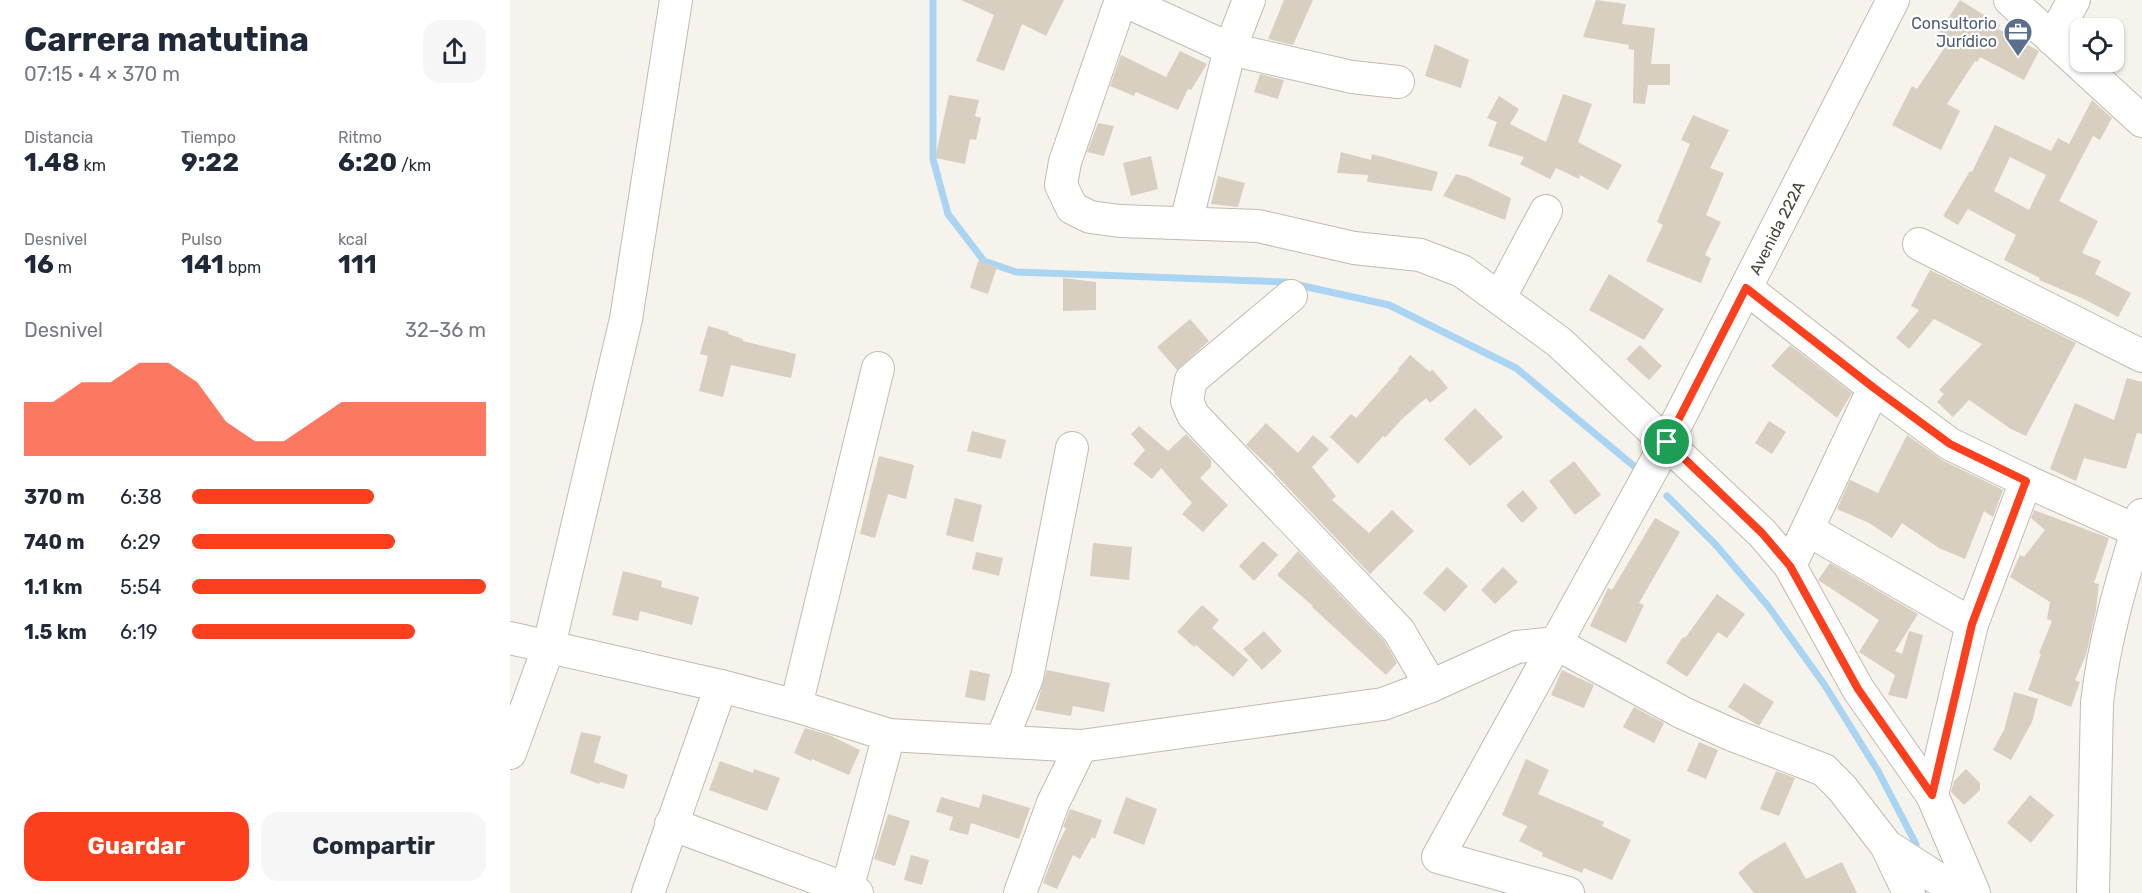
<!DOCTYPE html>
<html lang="es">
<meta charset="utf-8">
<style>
body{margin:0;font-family:Rubik,sans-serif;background:#f6f6f7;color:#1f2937;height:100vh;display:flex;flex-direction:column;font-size:22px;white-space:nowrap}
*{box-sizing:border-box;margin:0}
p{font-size:20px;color:#747a83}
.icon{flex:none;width:33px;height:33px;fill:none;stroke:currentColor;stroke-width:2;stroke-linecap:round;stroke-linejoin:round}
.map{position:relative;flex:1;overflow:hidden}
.sheet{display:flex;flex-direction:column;background:#fff;width:510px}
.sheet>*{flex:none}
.controls{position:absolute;left:1560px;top:18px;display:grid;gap:12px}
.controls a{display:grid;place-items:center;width:54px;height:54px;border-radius:12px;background:#fff;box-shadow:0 2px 4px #0004;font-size:30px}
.pin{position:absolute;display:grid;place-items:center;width:51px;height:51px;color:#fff;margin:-26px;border:3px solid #fff;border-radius:50%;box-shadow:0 2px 6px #0007}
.round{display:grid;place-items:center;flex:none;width:63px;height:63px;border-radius:18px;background:#f6f6f7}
.overview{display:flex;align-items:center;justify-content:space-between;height:102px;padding:0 24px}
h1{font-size:33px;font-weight:700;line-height:45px}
.stats{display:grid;grid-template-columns:repeat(3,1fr);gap:9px;height:102px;padding:6px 24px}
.stats div{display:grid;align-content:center}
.stats b{font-size:26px;font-weight:700}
.stats small{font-size:16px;font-weight:400}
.stats p{font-size:16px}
.chart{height:168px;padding:12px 24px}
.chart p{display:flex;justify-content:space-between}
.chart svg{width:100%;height:108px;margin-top:6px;fill:#fc3f1d;opacity:.7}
.primary-button{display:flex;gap:12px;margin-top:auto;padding:12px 24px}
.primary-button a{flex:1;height:69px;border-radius:18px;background:#fc3f1d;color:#fff;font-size:24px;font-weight:700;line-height:69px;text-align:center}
.primary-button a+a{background:#f6f6f7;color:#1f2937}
ul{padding:0 24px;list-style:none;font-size:20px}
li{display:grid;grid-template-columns:96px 72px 1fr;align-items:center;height:45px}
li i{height:15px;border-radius:8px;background:#fc3f1d}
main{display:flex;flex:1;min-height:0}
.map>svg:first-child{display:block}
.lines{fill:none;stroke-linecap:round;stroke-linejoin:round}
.stream{stroke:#a9d4f2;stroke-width:7}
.building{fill:#d8cfc1;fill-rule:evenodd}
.minor-casing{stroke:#c2bbae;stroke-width:34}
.minor{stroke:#fff;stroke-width:32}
.route-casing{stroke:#fff;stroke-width:12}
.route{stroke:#fc3f1d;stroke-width:8}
.labels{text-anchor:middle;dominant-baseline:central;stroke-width:4.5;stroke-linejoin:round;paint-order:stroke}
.service-label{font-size:16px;fill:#4e5e75;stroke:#fff;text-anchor:end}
.street-label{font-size:16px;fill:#4b4439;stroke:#fff}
</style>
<main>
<section class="sheet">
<div class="overview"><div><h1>Carrera matutina</h1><p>07:15 · 4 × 370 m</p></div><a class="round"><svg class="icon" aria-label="share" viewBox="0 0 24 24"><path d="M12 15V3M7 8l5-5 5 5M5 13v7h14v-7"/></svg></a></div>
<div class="stats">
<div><p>Distancia</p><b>1.48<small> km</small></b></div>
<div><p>Tiempo</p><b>9:22</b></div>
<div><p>Ritmo</p><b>6:20<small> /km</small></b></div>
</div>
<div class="stats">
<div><p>Desnivel</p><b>16<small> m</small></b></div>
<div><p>Pulso</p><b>141<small> bpm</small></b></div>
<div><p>kcal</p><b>111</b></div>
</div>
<div class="chart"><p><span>Desnivel</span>32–36 m</p>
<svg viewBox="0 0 160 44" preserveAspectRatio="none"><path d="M0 44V22L10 22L20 14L30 14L40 6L50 6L60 14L70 30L80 38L90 38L100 30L110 22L120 22L130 22L140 22L150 22L160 22V44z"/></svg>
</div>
<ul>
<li><b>370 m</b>6:38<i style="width:62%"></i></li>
<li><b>740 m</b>6:29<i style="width:69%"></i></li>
<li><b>1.1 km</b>5:54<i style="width:100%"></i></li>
<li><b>1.5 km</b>6:19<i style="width:76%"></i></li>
</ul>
<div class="primary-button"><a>Guardar</a><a>Compartir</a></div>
</section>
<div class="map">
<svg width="1632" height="893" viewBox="0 0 1632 893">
<rect width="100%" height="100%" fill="#f6f3ec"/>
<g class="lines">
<g class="stream">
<path d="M423 0V159L438 214 474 261 506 272 775 282 879 305 1006 368 1125 467"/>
<path d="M1157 496 1206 545 1258 606 1314 684 1368 771 1406 844"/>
</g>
</g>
<g class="building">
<path d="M451 0H554L536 36 512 24 494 71 466 61 484 15Z"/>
<path d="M774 0H803L783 45 758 39Z"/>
<path d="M1086 0 1116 4 1112 24 1145 28 1141 64H1160V85H1138L1135 104 1123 103 1124 50 1118 49 1119 45 1073 37Z"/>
<path d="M1450 0 1490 25 1488 29 1529 51 1514 80 1470 57 1467 62 1465 61 1437 104 1450 111 1431 150 1382 125 1402 86 1407 89 1437 44 1426 37Z"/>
<path d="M925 44 959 60 951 88 915 76Z"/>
<path d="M670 51 697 64 681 90 678 89 668 110 626 92 624 96 600 86 611 55 656 77Z"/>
<path d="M750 74 774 80 768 99 744 92Z"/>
<path d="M1053 94 1082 104 1068 142 1112 165 1098 190 1070 175 1069 179 1046 168 1040 179 1010 164 1014 157 978 146 987 122 977 118 989 96 1009 109 1000 124 1036 142Z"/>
<path d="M439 95 469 100 465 116 471 118 466 140 460 139 455 164 425 158Z"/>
<path d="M1582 100 1602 118 1590 140 1583 136 1549 201 1588 221 1572 253 1591 261 1585 274 1621 293 1608 317 1574 299 1529 280 1530 278 1494 260 1506 235 1458 209 1448 225 1433 216 1460 171 1462 172 1485 125 1541 151 1548 138 1559 144ZM1500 157 1536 175 1519 210 1484 191Z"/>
<path d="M1183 115 1219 130 1200 168 1214 173 1196 215 1211 222 1195 255 1201 258 1191 283 1136 261 1153 225 1147 222 1180 144 1171 140Z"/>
<path d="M588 123 604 126 594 156 577 152Z"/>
<path d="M831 152 861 160 862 154 928 172 922 191 857 182 858 175 827 173Z"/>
<path d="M641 156 648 189 621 196 613 163Z"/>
<path d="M946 174 958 177 1001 198 995 220 933 196Z"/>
<path d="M708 176 735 183 728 207 701 204Z"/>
<path d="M468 261 487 267 478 294 460 288Z"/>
<path d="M1420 270 1566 343 1516 436 1501 429 1459 400 1443 417 1427 402 1434 394 1429 390 1472 344 1424 319 1399 349 1386 338 1409 310 1401 306Z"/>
<path d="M1099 274 1154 309 1134 340 1079 310Z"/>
<path d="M553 278 586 282V310L553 311Z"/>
<path d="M680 319 699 341 667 370 647 347Z"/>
<path d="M198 326 219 332 218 334 233 339V341L286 354 281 378 221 365 213 397 189 391 198 356 190 354Z"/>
<path d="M1130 345 1152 366 1139 380 1116 359Z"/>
<path d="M1280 345 1342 393 1327 418 1261 366Z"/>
<path d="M900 355 920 372 922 369 938 388 920 403 916 398 892 419 875 438 873 436 848 464 820 437 841 414 846 418 889 370 888 369Z"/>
<path d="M1617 378 1632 382V434L1627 433 1616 469 1574 458 1566 481 1540 469 1565 403 1604 420Z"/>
<path d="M965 408 993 437 960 466 934 439Z"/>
<path d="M1259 421 1276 432 1262 454 1245 443Z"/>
<path d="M756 423 788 453 803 435 819 449 802 467 826 496 822 500 859 533 882 510 904 531 860 574 764 473 765 472 736 445Z"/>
<path d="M629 426 658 451 676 434 701 460V467L690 478 718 505 693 532 672 514 682 503 651 468 642 479 623 464 635 450 621 434Z"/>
<path d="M462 431 496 440 491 459 457 451Z"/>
<path d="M1397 435 1432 460 1493 490 1483 517 1474 511 1455 559 1429 548 1392 523 1382 538 1359 523 1327 509 1340 480 1368 493Z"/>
<path d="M369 456 404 465 396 499 378 494 365 538 350 534Z"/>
<path d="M1064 461 1091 495 1065 515 1039 481Z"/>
<path d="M1013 490 1028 508 1012 523 996 505Z"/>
<path d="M445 498 472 505 463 542 436 535Z"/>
<path d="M1524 510 1599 538 1584 583 1589 584 1586 610 1576 655 1565 680 1570 682 1561 707 1518 690 1531 654 1529 653 1542 621 1537 619 1540 602 1500 577 1510 555 1514 557 1535 530 1521 518Z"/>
<path d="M1145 518 1170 532 1129 603 1134 605 1116 643 1080 626 1098 588 1102 590Z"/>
<path d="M753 541 768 555 744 581 729 566Z"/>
<path d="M583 543 622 547 619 580 580 576Z"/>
<path d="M788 551 875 642 887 663 876 675 802 607 803 606 767 575Z"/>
<path d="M466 552 493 558 489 576 462 569Z"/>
<path d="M1320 563 1408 614 1385 651 1392 654 1399 631 1413 635 1397 699 1378 695 1385 675 1349 652 1369 620 1308 580Z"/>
<path d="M937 567 958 586 935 612 913 593Z"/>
<path d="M993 567 1008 582 985 604 971 590Z"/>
<path d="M113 571 152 581 151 587 189 597 182 625 130 611 128 621 102 615Z"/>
<path d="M1207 594 1235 614 1217 638 1208 632 1177 677 1156 663 1173 637 1175 638Z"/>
<path d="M692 605 709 620 702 628 738 660 723 677 686 645 684 647 667 632Z"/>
<path d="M754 631 772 651 752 670 733 649Z"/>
<path d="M460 670 480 674 475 701 455 697Z"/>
<path d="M537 670 600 683 594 712 563 706 561 716 525 710Z"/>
<path d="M1052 670 1084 685 1074 708 1041 695Z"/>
<path d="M1234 683 1264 702 1249 726 1218 707Z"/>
<path d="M1504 692 1528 699 1522 722 1501 760 1483 750 1494 730Z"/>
<path d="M1124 707 1154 723 1144 743 1113 727Z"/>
<path d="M295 728 319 735 350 750 339 775 302 759 301 761 284 753Z"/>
<path d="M71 732 91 736 84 762 118 775 114 789 90 782 89 784 60 773Z"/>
<path d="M1189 742 1208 750 1196 779 1177 771Z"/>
<path d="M1016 759 1039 770 1028 794 1094 822 1092 826 1121 840 1102 880 1074 868 1072 873 1032 856 1033 853 1009 841 1017 826 992 815Z"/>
<path d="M210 761 243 773 244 769 270 778 257 811 199 790Z"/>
<path d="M1456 769 1470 783V790L1454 805 1441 792 1444 781Z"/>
<path d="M1266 771 1285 778 1269 816 1250 809Z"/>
<path d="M473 794 520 808 509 839 461 823 458 835 439 830 443 817 426 812 431 797 469 808Z"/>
<path d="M1520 795 1544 815 1521 843 1497 823Z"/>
<path d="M616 797 647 809 634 845 603 833Z"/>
<path d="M560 809 592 820 585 839 582 837 570 859 563 855 547 889 533 883 547 846 556 828 553 827Z"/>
<path d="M378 814 400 821 385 866 364 859Z"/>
<path d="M1275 842 1296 879 1332 862 1347 893H1244L1228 873 1241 862Z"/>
<path d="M401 855 419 860 412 885 394 880Z"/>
</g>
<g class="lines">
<g class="minor-casing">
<g id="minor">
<path d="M611 0 555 162 551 185 562 208 580 217 610 221 748 226 844 248 910 255 952 271 1049 342 1252 533 1280 566 1348 689 1422 795 1464 893"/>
<path d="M613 0 720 49 842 77 888 82"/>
<path d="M1500 0 1632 121"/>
<path d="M1542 39 1564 0"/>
<path d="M676 222 720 49 739 0"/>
<path d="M1409 244 1632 356"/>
<path d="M1236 288 1364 388 1440 444 1516 481 1627 531"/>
<path d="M781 296 681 380 677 401 683 415 889 631 921 686"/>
<path d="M990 297 1036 211"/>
<path d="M1298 530 1462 624"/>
<path d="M1280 566 1364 388"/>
<path d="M0 638 211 686 286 706 379 735 571 746 873 704 921 686 1007 647 1045 643 1173 713 1220 734 1314 770 1332 788 1376 845 1399 893"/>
<path d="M286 706 368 368"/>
<path d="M491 741 517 678 562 448"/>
<path d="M0 753 39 646 116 319 166 0"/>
<path d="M1422 795 1462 624 1516 481"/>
<path d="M161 824 347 893"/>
<path d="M1377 846 1450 893"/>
<path d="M138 893 211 686"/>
<path d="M336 893 379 735"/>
<path d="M510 893 543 803 571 746"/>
<path d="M1058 893 928 857 1157 442 1383 0"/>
<path d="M1583 893 1587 703C1594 639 1613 576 1632 515"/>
</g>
</g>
<use href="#minor" class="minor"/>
</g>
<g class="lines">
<g class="route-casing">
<path id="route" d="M1236 288 1364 388 1440 444 1516 481 1462 624 1422 795 1348 689 1280 566 1252 533 1157 442Z"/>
</g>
<use href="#route" class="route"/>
</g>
<defs>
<g id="office-pin" transform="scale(1.5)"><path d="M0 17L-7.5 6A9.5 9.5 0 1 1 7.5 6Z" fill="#5c6f8a" stroke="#fff"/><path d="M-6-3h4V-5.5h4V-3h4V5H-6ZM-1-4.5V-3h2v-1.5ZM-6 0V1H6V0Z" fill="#fff"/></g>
</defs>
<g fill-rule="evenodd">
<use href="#office-pin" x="1508" y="32"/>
</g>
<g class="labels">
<g class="service-label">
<text x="1487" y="23">Consultorio<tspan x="1487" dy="18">Jurídico</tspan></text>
</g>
<g class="street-label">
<text transform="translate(1267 228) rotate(-63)">Avenida 222A</text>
</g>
</g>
</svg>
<div class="controls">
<a><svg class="icon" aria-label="locate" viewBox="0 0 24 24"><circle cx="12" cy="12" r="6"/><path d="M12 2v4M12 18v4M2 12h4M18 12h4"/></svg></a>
</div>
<div class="pin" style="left:1157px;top:442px;background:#1e9e55"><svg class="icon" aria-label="arrive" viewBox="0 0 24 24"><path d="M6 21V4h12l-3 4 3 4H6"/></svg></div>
</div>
</main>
